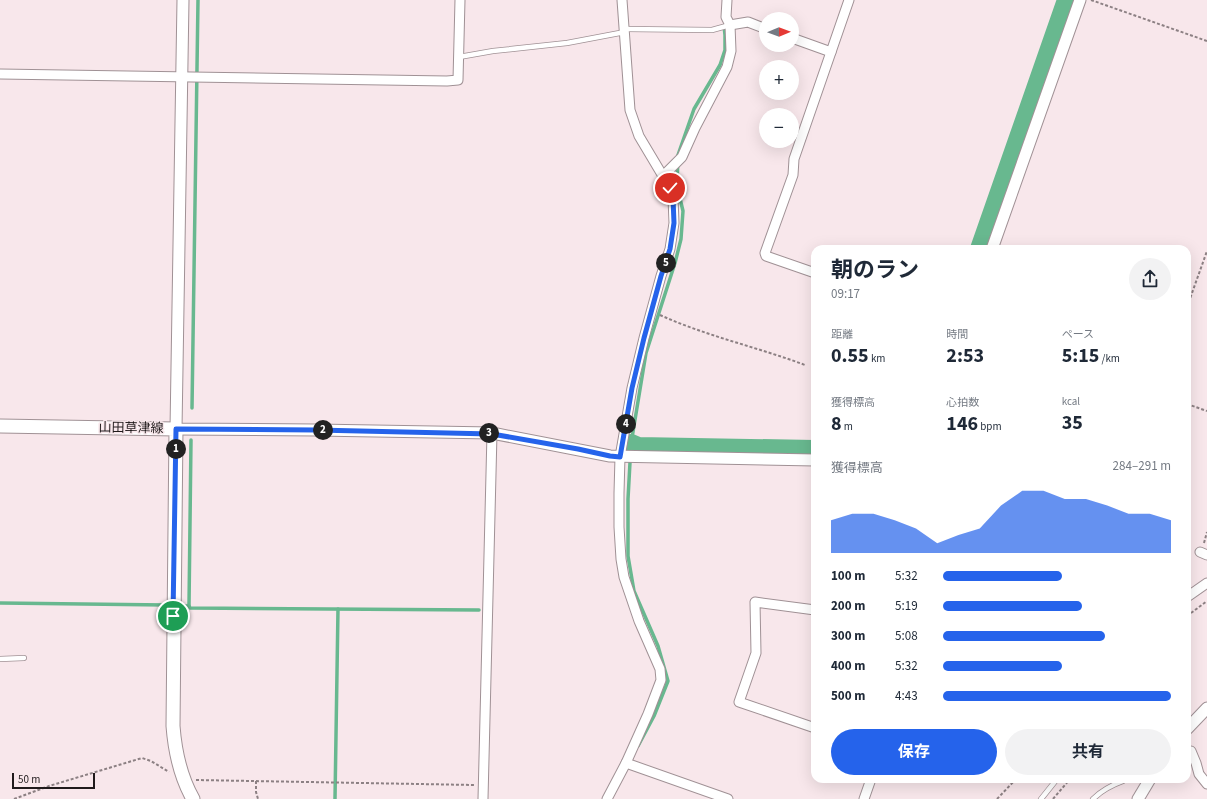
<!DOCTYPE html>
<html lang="ja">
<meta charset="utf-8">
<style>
body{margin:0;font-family:"Source Sans 3","Noto Sans JP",sans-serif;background:#f2f2f3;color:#1f2937;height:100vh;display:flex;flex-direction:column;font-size:15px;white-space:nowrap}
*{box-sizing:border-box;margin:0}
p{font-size:13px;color:#747a83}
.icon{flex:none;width:22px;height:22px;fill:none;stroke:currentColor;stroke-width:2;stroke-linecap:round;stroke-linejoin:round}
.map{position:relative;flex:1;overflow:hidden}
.drawer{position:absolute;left:811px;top:245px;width:380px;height:538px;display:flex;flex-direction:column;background:#fff;border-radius:12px;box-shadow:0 4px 16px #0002}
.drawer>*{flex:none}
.needle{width:26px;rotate:89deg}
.fabs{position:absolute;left:759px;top:12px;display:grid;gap:8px}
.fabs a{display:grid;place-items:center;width:40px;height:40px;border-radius:50%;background:#fff;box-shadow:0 4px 16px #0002;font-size:20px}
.scale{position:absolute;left:12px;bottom:10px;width:83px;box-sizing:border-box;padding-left:4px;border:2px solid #201a1b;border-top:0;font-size:11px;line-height:14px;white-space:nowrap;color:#201a1b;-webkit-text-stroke:3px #f8e7eb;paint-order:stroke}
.pin{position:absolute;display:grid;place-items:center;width:34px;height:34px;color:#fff;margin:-17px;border:2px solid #fff;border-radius:50%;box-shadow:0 1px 4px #0007}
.km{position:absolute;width:20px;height:20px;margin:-10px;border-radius:50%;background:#222;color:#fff;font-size:11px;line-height:20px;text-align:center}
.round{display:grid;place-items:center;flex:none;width:42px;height:42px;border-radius:21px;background:#f2f2f3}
.summary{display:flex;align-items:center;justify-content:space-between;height:68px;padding:0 20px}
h1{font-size:22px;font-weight:700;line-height:30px}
.figures{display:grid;grid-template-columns:repeat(3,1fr);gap:6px;height:68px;padding:4px 20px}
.figures div{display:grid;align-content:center}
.figures b{font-size:20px;font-weight:700}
.figures small{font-size:11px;font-weight:400}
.figures p{font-size:11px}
.chart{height:112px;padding:8px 20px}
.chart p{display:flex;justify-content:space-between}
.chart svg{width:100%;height:72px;margin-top:4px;fill:#2563eb;opacity:.7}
.cta{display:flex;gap:8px;margin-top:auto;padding:8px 20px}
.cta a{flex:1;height:46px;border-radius:24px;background:#2563eb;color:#fff;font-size:16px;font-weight:700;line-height:46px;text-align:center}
.cta a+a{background:#f2f2f3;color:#1f2937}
ul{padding:0 20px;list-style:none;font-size:13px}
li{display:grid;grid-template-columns:64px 48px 1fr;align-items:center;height:30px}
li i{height:10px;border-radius:5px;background:#2563eb}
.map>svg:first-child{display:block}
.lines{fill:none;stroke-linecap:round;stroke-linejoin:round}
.stream{stroke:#68b88f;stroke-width:3.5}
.river{stroke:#68b88f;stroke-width:20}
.service-casing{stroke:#a09195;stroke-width:6}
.minor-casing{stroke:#a09195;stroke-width:11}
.tertiary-casing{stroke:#a09195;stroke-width:13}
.secondary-casing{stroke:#a09195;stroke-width:15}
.path{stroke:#8c8083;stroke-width:2;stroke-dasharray:3 2;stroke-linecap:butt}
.service{stroke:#fff;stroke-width:4.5}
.minor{stroke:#fff;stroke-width:9}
.tertiary{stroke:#fff;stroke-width:11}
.secondary{stroke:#fff;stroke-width:13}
.route-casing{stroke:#fff;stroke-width:8}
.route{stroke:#2563eb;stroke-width:5}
.labels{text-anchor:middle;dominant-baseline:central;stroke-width:3;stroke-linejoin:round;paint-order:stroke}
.street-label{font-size:13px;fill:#201a1b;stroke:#f8e7eb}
</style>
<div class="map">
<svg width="1207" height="799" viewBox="0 0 1207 799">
<rect width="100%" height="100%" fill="#f8e7eb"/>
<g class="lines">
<g class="stream">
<path d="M192 408 198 0"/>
<path d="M0 603 166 605"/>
<path d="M185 606H189L190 608 479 610"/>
<path d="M189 606 191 440"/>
<path d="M638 746 654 716 668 681 658 646 634 591 628 556V499L631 444 646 353 675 263 681 239 683 211 677 186 678 155 694 109 720 65 725 50V35L724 26"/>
<path d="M335 799 338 609"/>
</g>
<g class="river">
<path d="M980 249 1067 0"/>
<path d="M631 444 638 447 815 450"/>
</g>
<g class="service-casing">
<g id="service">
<path d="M625 29 712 30 730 25"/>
<path d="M459 57 493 51 567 43 625 32"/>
<path d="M0 659 24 658"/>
<path d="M1041 799 1057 779"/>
<path d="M1093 799C1102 790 1112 785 1123 781L1124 779"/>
</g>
</g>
<g class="minor-casing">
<g id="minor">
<path d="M730 25 748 22 766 29"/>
<path d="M792 38 831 52"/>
<path d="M0 74 447 81 458 80 460 0"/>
<path d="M663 176 682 157 695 128 727 67 731 51 730 25 726 17 727 0"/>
<path d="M815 273 766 256 765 253 793 175 794 159 849 0"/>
<path d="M1200 552 1207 555"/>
<path d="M1187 597 1207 583"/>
<path d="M815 610 755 602 756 653 739 702 815 728"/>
<path d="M1191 751 1196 763 1199 774 1207 784"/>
<path d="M626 763 728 799"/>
<path d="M483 799 492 433"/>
<path d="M607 799 626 763 648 714 661 680 660 669 639 621 624 577 621 559 619 527V493L620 457 632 388 644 338 661 276 670 249 674 223 673 198 670 188 639 136 630 110 622 0"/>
<path d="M864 799 871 779"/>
</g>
</g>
<g class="tertiary-casing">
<g id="tertiary">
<path d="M183 0 176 429 316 430 492 433 610 456 815 460"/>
<path d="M992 249 1080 0"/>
<path d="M1187 729 1207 708"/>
<path d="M1138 799 1150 779"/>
</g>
</g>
<g class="secondary-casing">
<path id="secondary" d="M0 426 176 429 173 726C175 752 180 776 193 799"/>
</g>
<g class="path">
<path d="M1091 0 1207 41"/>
<path d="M1187 307 1207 251"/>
<path d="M660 315C706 336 757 347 805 365"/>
<path d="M1187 404 1207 411"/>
<path d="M1204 543 1207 532"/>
<path d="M1187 616 1207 601"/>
<path d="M196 780 474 785"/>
<path d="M256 781V792L258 799"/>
<path d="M14 799 49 786 142 758 151 761 169 772"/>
<path d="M997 799 1016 779"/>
<path d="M1053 799 1070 779"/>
</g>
<use href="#service" class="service"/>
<use href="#minor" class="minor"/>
<use href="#tertiary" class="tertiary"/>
<use href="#secondary" class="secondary"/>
</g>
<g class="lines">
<g class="route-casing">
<path id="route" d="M173 616 176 429 316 430 492 434 578 449 610 456 620 457 632 388 644 338 661 276 670 249 674 223 673 198 670 188"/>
</g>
<use href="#route" class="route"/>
</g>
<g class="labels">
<g class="street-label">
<text transform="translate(131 428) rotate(1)">山田草津線</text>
</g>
</g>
</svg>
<div class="fabs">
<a><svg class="needle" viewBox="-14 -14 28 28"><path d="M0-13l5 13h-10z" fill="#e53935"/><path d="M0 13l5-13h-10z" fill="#747a83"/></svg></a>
<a>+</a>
<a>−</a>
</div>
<div class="scale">50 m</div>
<div class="pin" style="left:173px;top:616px;background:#1e9e55"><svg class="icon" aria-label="arrive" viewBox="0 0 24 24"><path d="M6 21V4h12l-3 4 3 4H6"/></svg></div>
<div class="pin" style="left:670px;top:188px;background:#d93025"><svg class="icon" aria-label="check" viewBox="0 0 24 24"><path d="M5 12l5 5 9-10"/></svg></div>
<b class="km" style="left:176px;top:449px">1</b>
<b class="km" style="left:323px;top:430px">2</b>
<b class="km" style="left:489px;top:433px">3</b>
<b class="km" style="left:626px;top:424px">4</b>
<b class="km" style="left:666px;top:263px">5</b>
<section class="drawer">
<div class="summary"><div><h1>朝のラン</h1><p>09:17</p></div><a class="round"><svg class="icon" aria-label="share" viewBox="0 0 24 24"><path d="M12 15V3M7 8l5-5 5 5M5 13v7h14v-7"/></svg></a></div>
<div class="figures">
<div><p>距離</p><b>0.55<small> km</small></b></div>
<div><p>時間</p><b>2:53</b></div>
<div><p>ペース</p><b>5:15<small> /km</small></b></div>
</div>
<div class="figures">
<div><p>獲得標高</p><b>8<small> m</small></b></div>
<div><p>心拍数</p><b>146<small> bpm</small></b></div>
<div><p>kcal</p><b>35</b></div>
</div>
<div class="chart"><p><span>獲得標高</span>284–291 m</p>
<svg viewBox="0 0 160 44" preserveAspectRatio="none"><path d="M0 44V24L10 20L20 20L30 24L40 29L50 38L60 33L70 29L80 15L90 6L100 6L110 11L120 11L130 15L140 20L150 20L160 24V44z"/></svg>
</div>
<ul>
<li><b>100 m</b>5:32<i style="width:52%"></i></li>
<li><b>200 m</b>5:19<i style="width:61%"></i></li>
<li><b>300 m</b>5:08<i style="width:71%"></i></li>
<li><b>400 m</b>5:32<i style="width:52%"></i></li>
<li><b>500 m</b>4:43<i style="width:100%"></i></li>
</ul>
<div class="cta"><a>保存</a><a>共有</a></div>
</section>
</div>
